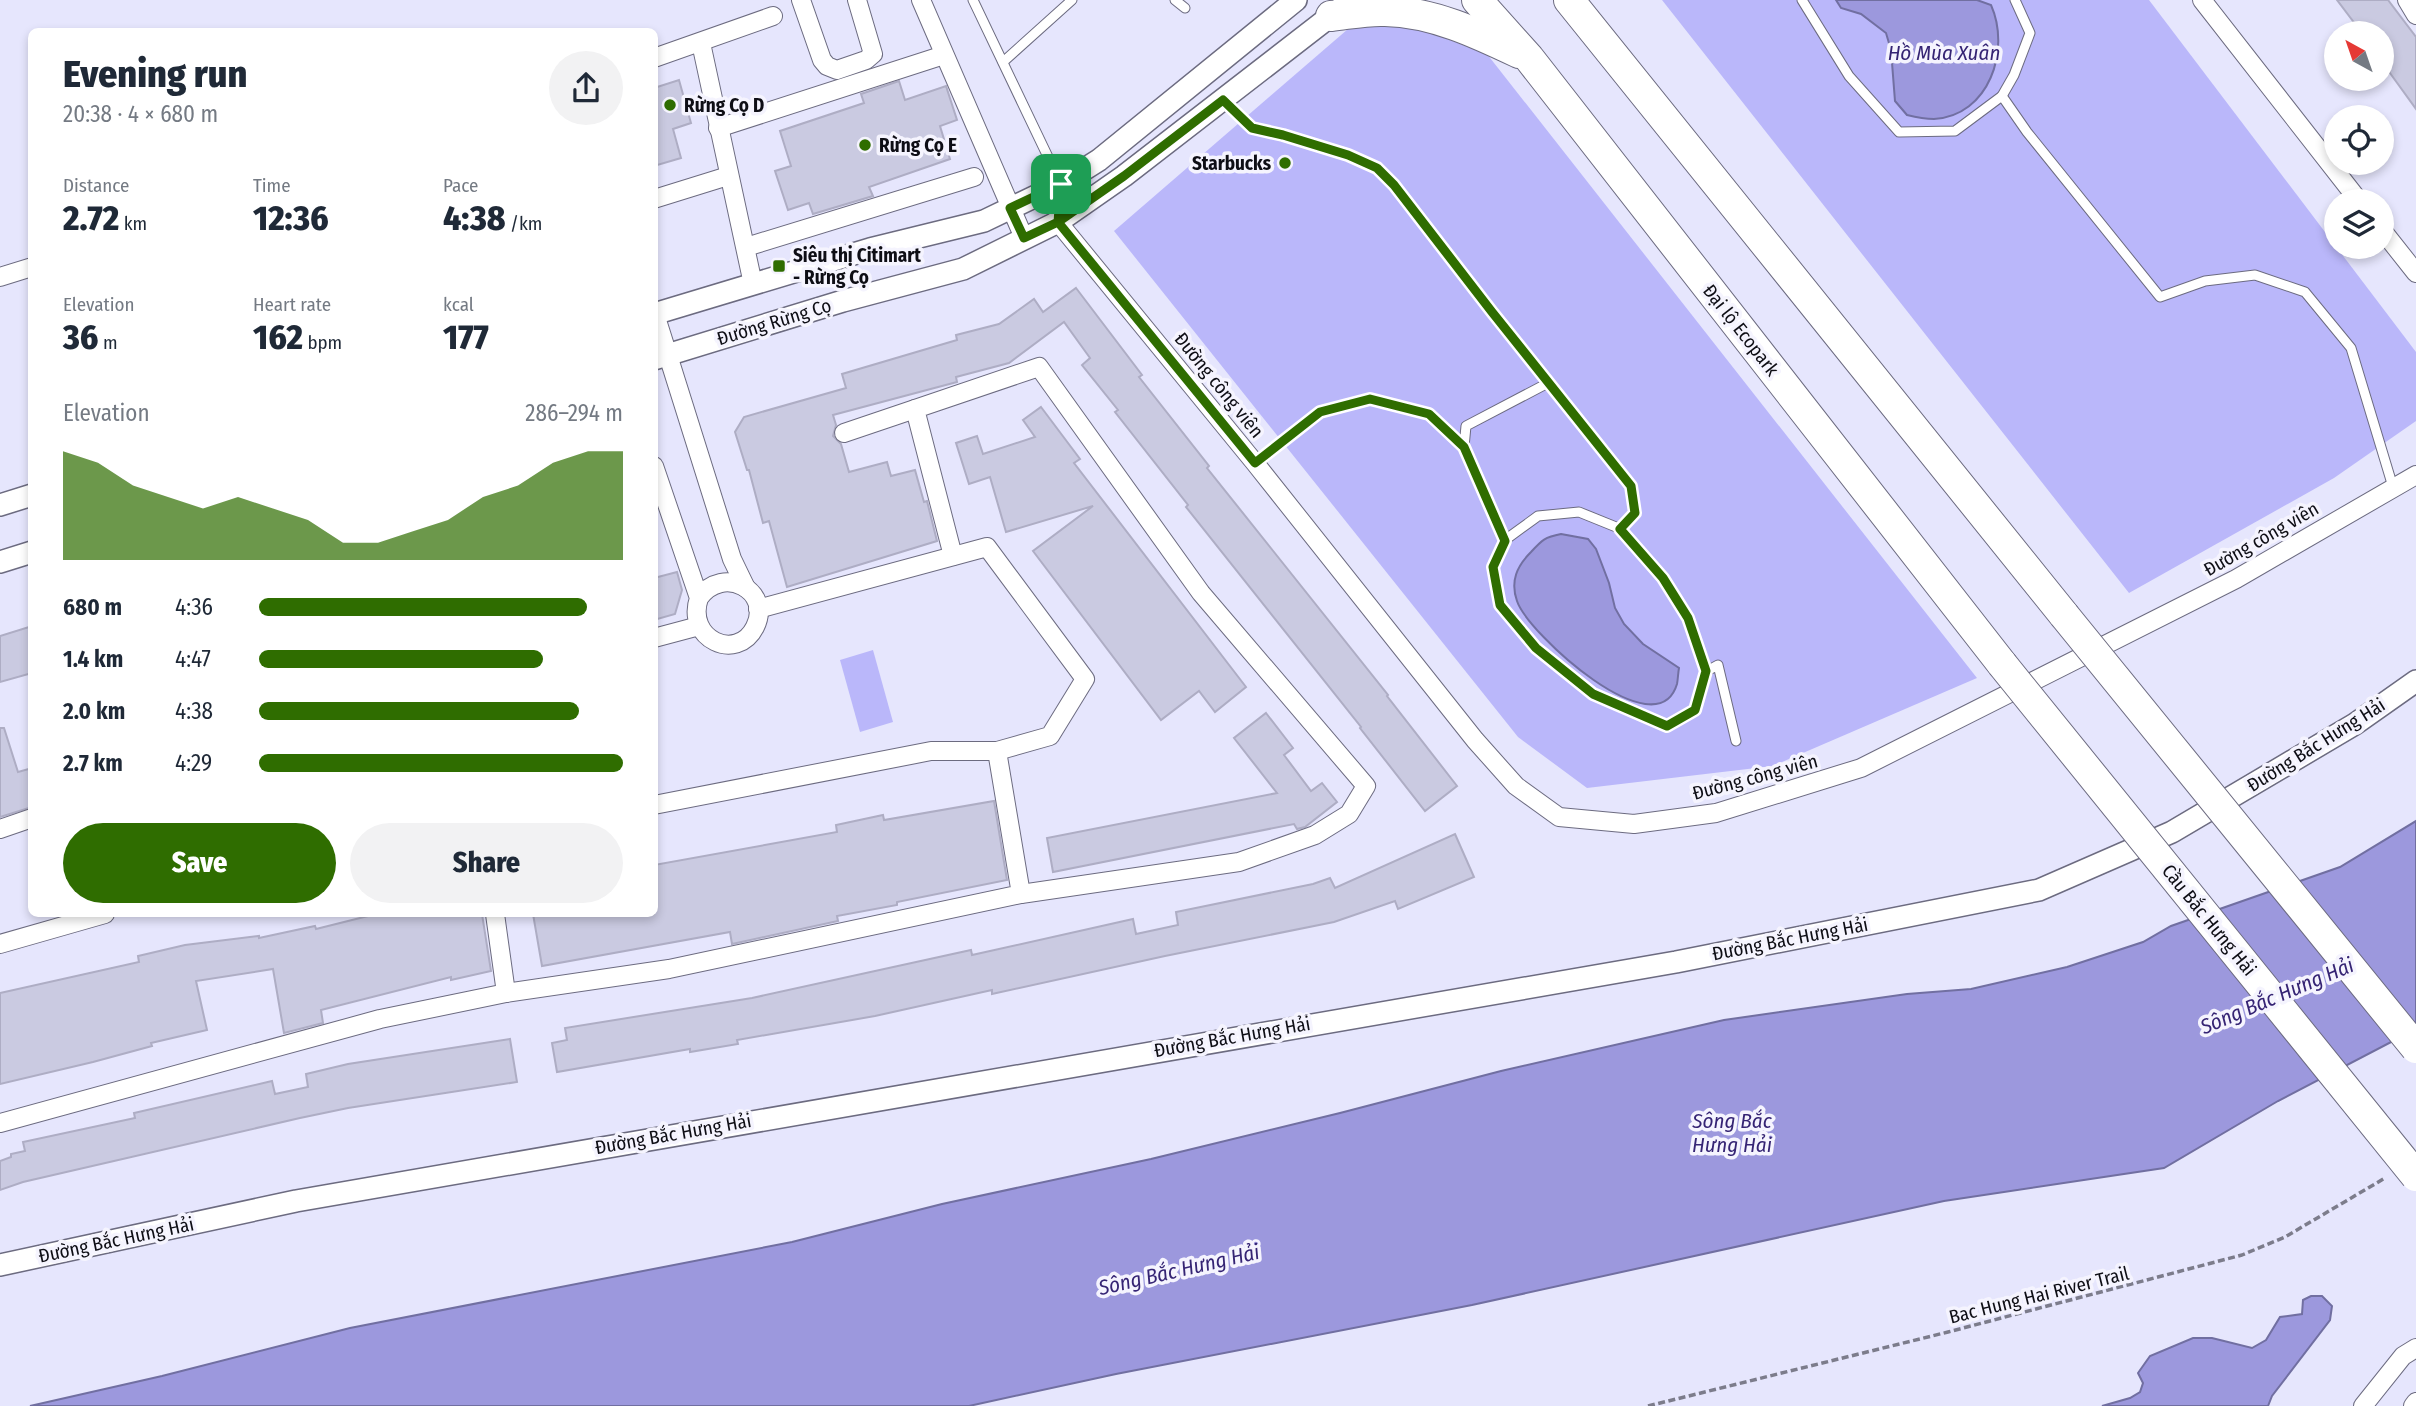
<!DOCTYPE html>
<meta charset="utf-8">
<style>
body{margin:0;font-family:"Fira Sans Condensed",sans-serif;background:#f2f2f3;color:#1f2937;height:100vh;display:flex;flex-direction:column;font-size:26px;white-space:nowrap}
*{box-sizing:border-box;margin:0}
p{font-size:23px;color:#747a83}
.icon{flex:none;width:38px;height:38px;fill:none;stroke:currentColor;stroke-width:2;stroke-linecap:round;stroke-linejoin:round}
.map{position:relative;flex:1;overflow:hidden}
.drawer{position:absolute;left:28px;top:28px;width:630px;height:889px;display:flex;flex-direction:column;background:#fff;border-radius:10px;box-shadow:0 4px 10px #0003}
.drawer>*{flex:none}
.needle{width:46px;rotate:320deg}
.fabs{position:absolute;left:2324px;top:21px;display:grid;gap:14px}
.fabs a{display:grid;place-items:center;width:70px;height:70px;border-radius:50%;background:#fff;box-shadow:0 4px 10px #0003;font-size:35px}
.pin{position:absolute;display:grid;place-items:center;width:60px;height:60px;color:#fff;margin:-30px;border-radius:14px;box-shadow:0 4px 10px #0006}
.round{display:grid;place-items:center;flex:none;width:74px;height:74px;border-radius:37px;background:#f2f2f3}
.head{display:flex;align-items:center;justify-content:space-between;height:119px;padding:0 35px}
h1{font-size:38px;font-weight:800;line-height:52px}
.metrics{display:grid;grid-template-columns:repeat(3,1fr);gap:10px;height:119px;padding:7px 35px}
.metrics div{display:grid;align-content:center}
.metrics b{font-size:35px;font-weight:800}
.metrics small{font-size:19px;font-weight:400}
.metrics p{font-size:19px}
.chart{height:196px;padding:14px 35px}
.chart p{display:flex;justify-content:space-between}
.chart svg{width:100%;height:126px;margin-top:7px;fill:#2f6d00;opacity:.7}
.action{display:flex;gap:14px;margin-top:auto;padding:14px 35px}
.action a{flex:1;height:80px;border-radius:42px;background:#2f6d00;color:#fff;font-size:28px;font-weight:800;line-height:80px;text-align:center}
.action a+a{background:#f2f2f3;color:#1f2937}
ul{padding:0 35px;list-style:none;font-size:23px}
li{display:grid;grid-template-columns:112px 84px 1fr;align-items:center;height:52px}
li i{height:18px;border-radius:9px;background:#2f6d00}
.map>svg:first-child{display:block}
.green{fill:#bab7fa}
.water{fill:#9c98dd;stroke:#716fa1;stroke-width:2}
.building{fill:#cacae1;stroke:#aeadc4;stroke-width:2}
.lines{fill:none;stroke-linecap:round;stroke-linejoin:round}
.service-casing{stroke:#6c6b80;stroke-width:11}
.minor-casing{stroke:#6c6b80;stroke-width:20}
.tertiary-casing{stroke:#6c6b80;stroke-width:24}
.trunk-casing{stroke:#6c6b80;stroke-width:32}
.path{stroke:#7c7c8b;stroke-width:3.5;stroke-dasharray:7 3.5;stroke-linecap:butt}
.service{stroke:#fff;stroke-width:9}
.minor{stroke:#fff;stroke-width:18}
.tertiary{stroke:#fff;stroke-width:21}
.trunk{stroke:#fff;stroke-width:30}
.trunk-bridge-casing{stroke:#6c6b80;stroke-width:32;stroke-linecap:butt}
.trunk-bridge{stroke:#fff;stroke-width:30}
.route-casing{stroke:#fff;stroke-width:14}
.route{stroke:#2f6d00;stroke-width:9}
.poi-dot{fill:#2f6d00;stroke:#f5f4fe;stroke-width:2.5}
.labels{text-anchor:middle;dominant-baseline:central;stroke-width:7;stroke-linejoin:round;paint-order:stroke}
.poi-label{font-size:19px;font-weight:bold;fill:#0e0e15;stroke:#f5f4fe;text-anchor:start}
.street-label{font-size:19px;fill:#0e0e15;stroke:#f5f4fe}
.water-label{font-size:21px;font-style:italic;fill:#352474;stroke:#f5f4fe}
</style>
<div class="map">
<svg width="2416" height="1406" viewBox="0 0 2416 1406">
<rect width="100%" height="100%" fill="#e6e6fd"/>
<g class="green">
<path d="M1662 0H2149L2416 352V421L2334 478 2129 593Z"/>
<path d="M1402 22 1487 54 1977 678 1773 766 1587 788 1518 737 1114 231 1348 29Z"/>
<path d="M873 650 893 722 860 732 840 660Z"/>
</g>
<g class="water">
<path d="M1836 0H1977L1991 5C2011 50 1989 116 1934 119 1926 119 1915 117 1907 115L1895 101 1891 50 1886 33 1861 14 1841 8Z"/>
<path d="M1561 534 1588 539 1596 549 1609 583 1615 608 1624 624 1643 644 1679 668C1678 673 1678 679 1677 684 1657 751 1528 634 1517 601 1510 581 1517 566 1531 552 1542 540 1545 537 1561 534Z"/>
<path d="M2416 821V1029L2278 1101 2164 1168 1944 1201 1472 1305 1116 1374 969 1406H30L162 1376 350 1328 792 1242 942 1204 1151 1159 1340 1113 1501 1071 1724 1020 1907 994 1971 989 2067 967 2143 942 2171 926 2340 867Z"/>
<path d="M2311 1296H2322L2332 1306 2330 1320 2272 1396 2268 1406H2102L2130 1398 2140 1392 2143 1383 2138 1373 2150 1356 2193 1338H2212L2252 1348 2266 1340 2280 1317 2302 1314 2303 1300Z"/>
</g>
<g class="building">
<path d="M2337 0H2388L2416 37V109L2382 62V33H2362Z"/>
<path d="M679 80 691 123 673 129 681 158 654 166V88Z"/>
<path d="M899 81 905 100 946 86 957 120 940 126 950 159 869 187 873 196 813 214 809 203 788 210 775 171 791 166 780 131 864 103 861 94Z"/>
<path d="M1076 288 1142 375 1139 377 1209 466 1207 468 1388 695 1387 696 1457 786 1425 811 1360 728 1361 727 1186 507 1188 505 1115 412 1118 410 1082 365 1090 358 1064 322 1009 363 956 377 957 382 833 415 836 425 833 436 841 444 849 472 887 462 891 476 915 470 924 502 927 501 937 541 787 587 769 521 763 523 749 470H747L735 432 744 417 846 388 842 374 957 340 956 335 999 324 1034 299 1043 312Z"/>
<path d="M1041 407 1080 459 1074 463 1246 687 1215 712 1199 691 1161 720 1033 551 1093 506 1006 532 990 477 969 484 956 443 977 436 983 454 1035 437 1023 420Z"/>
<path d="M677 572 682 590 675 614 654 620V578Z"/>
<path d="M29 627 32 637V673L0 682V636Z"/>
<path d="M1266 713 1293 748 1284 755 1311 791 1322 783 1337 802 1305 827 1297 829 1294 824 1053 872 1047 838 1277 793 1234 738Z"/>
<path d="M0 728H4L18 772 32 768V807L0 817Z"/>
<path d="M994 801 1007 880 897 902V905L837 916 838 921 732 944 730 932 542 966 533 914H654V865L837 832 836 825 883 815 884 820Z"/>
<path d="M1455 834 1474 877 1398 909 1395 901 1334 922 1165 956 992 994V990L875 1016 737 1040 738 1044 690 1052V1049L557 1072 552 1043 567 1040 565 1028 752 998 971 950 972 955 1133 919 1136 934 1178 925 1176 912 1313 884 1330 878 1335 888Z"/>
<path d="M376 914H482L491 971 451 980V977L321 1010 323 1023 284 1033 273 969 196 981 207 1030 151 1043 152 1046 93 1062 0 1084V993L139 962 138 956 185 945 259 936V938L315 926 316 929Z"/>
<path d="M510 1039 517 1082 348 1108 300 1118 23 1182 0 1190V1161L11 1157V1154L25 1151 23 1142 135 1118 134 1113 272 1081 275 1094 308 1087 306 1074 348 1064Z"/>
</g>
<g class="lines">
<g class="service-casing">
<g id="service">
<path d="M973 0 1060 182"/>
<path d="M1175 0 1185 8"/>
<path d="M1802 0 1849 76 1899 132 1955 131 2002 96 2014 75 2030 33 2015 0"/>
<path d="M1003 62 1072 0"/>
<path d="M2002 96 2027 132 2160 297 2205 281 2255 275 2305 292 2351 348 2393 487"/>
<path d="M1224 100 1252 128 1283 135 1348 155 1377 168 1394 185 1492 312 1631 486 1635 513 1621 529 1579 512 1538 516 1505 540"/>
<path d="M1464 447 1466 426 1548 383"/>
<path d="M1255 463 1320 412 1370 399 1429 414 1464 447 1505 540 1493 567 1500 605 1536 648 1593 694 1667 726 1695 710 1707 671 1718 665 1736 741"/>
<path d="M1621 529 1663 578 1688 618 1707 671"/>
</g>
</g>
<g class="minor-casing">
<g id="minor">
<path d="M801 0 822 60 827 66 837 70 866 60 873 54 857 0"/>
<path d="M921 0 1024 238"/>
<path d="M2202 0 2359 201"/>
<path d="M2407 0 2416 15"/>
<path d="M701 43 753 284"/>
<path d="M654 58 773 16"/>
<path d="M718 128 944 55"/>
<path d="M1061 184 1058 222 1255 463 1475 740 1516 786 1559 817 1634 824 1716 813 1861 768 2236 579 2416 475"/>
<path d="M654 199 728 176"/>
<path d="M2382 230 2416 273"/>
<path d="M746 247 974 177"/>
<path d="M0 277 32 267"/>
<path d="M655 314 732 559 746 588"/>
<path d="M844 433 915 409"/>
<path d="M654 466 699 598C685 639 737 663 755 627 773 591 723 564 699 598"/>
<path d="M953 556 915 409 1039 367 1201 593 1366 786 1349 814 1315 835 1239 862 1021 894"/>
<path d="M654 638 699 626"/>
<path d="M654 805 931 751H997L1050 736 1085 679 987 547 758 609"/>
<path d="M0 829 32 818"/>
<path d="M0 944 105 914"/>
<path d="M506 993 669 969 1021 894 997 751"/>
<path d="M0 1123 380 1019 506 993 495 914"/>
<path d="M2363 1406 2403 1356 2416 1348"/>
<path d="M2413 1406 2416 1402"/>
</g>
</g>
<g class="tertiary-casing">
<g id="tertiary">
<path d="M654 314 870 249 984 221 1061 184 1099 160 1296 0"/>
<path d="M654 359 843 301 963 269 1058 222 1124 176 1341 8"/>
<path d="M0 505 32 495"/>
<path d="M0 562 32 552"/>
<path d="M0 1265 296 1201 1676 962 2039 890 2172 832 2355 724 2416 681"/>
</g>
</g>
<g class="trunk-casing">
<g id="trunk">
<path d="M1477 0 1529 58 2002 664"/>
<path d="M1569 0 2064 615"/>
<path d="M1331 16C1349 14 1368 10 1385 11 1433 12 1477 33 1519 53"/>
</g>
</g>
<path class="path" d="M1648 1406 1948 1332 2242 1255 2285 1237 2385 1178"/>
<use href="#service" class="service"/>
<use href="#minor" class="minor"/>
<use href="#tertiary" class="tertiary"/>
<use href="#trunk" class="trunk"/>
<g class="trunk-bridge-casing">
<g id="trunk-bridge">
<path d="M2064 615 2416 1048"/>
<path d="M2002 664 2416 1176"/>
</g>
</g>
<use href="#trunk-bridge" class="trunk-bridge"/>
</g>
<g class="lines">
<g class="route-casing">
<path id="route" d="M1061 184 1010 208 1024 238 1058 222 1255 463 1320 412 1370 399 1429 414 1464 447 1505 541 1493 567 1500 605 1536 648 1593 694 1667 726 1695 710 1706 671 1688 618 1663 578 1620 529 1635 513 1631 486 1492 312 1394 185 1377 168 1348 155 1283 135 1252 128 1223 100 1124 176 1058 222 1061 184"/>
</g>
<use href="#route" class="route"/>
</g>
<g class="poi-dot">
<circle cx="670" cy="105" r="7"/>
<circle cx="865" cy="145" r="7"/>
<circle cx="1285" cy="163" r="7"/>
<rect x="772" y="259" width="14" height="14" rx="3.5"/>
</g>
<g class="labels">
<g class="poi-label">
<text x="684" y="105">Rừng Cọ D</text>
<text x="879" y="145">Rừng Cọ E</text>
<text x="1271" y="163" text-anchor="end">Starbucks</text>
<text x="793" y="255">Siêu thị Citimart<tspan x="793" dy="22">- Rừng Cọ</tspan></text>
</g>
<g class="street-label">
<text transform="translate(774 322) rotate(-17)">Đường Rừng Cọ</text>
<text transform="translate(1741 330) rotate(52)">Đại lộ Ecopark</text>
<text transform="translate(1219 385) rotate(51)">Đường công viên</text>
<text transform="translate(2261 539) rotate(-30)">Đường công viên</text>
<text transform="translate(2316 745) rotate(-32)">Đường Bắc Hưng Hải</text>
<text transform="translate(1755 777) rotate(-15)">Đường công viên</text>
<text transform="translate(2209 920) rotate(51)">Cầu Bắc Hưng Hải</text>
<text transform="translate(1790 939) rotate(-11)">Đường Bắc Hưng Hải</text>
<text transform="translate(1232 1037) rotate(-10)">Đường Bắc Hưng Hải</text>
<text transform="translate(673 1134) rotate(-10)">Đường Bắc Hưng Hải</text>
<text transform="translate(116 1240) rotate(-12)">Đường Bắc Hưng Hải</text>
<text transform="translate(2039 1295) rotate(-14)">Bac Hung Hai River Trail</text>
</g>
<g class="water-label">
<text x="1944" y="53">Hồ Mùa Xuân</text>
<text transform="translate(2277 996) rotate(-23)">Sông Bắc Hưng Hải</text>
<text x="1732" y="1121">Sông Bắc<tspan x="1732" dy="24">Hưng Hải</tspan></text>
<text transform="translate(1179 1270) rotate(-13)">Sông Bắc Hưng Hải</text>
</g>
</g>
</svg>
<div class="fabs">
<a><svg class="needle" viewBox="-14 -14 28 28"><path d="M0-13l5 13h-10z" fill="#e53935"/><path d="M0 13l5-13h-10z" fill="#747a83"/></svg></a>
<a><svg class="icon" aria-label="locate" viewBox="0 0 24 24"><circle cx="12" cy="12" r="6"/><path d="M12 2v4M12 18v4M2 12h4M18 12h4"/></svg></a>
<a><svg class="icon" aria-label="layers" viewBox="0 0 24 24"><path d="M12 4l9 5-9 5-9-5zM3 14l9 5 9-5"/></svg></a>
</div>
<div class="pin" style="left:1061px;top:184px;background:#1e9e55"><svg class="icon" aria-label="arrive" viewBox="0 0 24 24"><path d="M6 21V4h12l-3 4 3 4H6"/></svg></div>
<section class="drawer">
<div class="head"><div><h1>Evening run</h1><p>20:38 · 4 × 680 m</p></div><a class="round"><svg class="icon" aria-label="share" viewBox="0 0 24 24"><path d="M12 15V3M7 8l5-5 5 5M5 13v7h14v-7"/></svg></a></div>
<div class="metrics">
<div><p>Distance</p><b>2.72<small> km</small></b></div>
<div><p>Time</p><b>12:36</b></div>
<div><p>Pace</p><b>4:38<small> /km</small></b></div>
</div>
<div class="metrics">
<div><p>Elevation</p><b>36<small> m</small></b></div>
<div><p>Heart rate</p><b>162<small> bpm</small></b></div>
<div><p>kcal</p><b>177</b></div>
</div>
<div class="chart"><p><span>Elevation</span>286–294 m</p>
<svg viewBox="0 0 160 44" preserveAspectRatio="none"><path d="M0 44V6L10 10L20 18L30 22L40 26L50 22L60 26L70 30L80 38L90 38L100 34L110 30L120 22L130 18L140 10L150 6L160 6V44z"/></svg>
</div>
<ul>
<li><b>680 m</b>4:36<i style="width:90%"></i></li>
<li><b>1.4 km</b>4:47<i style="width:78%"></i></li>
<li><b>2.0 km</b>4:38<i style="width:88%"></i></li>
<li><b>2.7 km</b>4:29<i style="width:100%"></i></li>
</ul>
<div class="action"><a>Save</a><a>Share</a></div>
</section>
</div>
